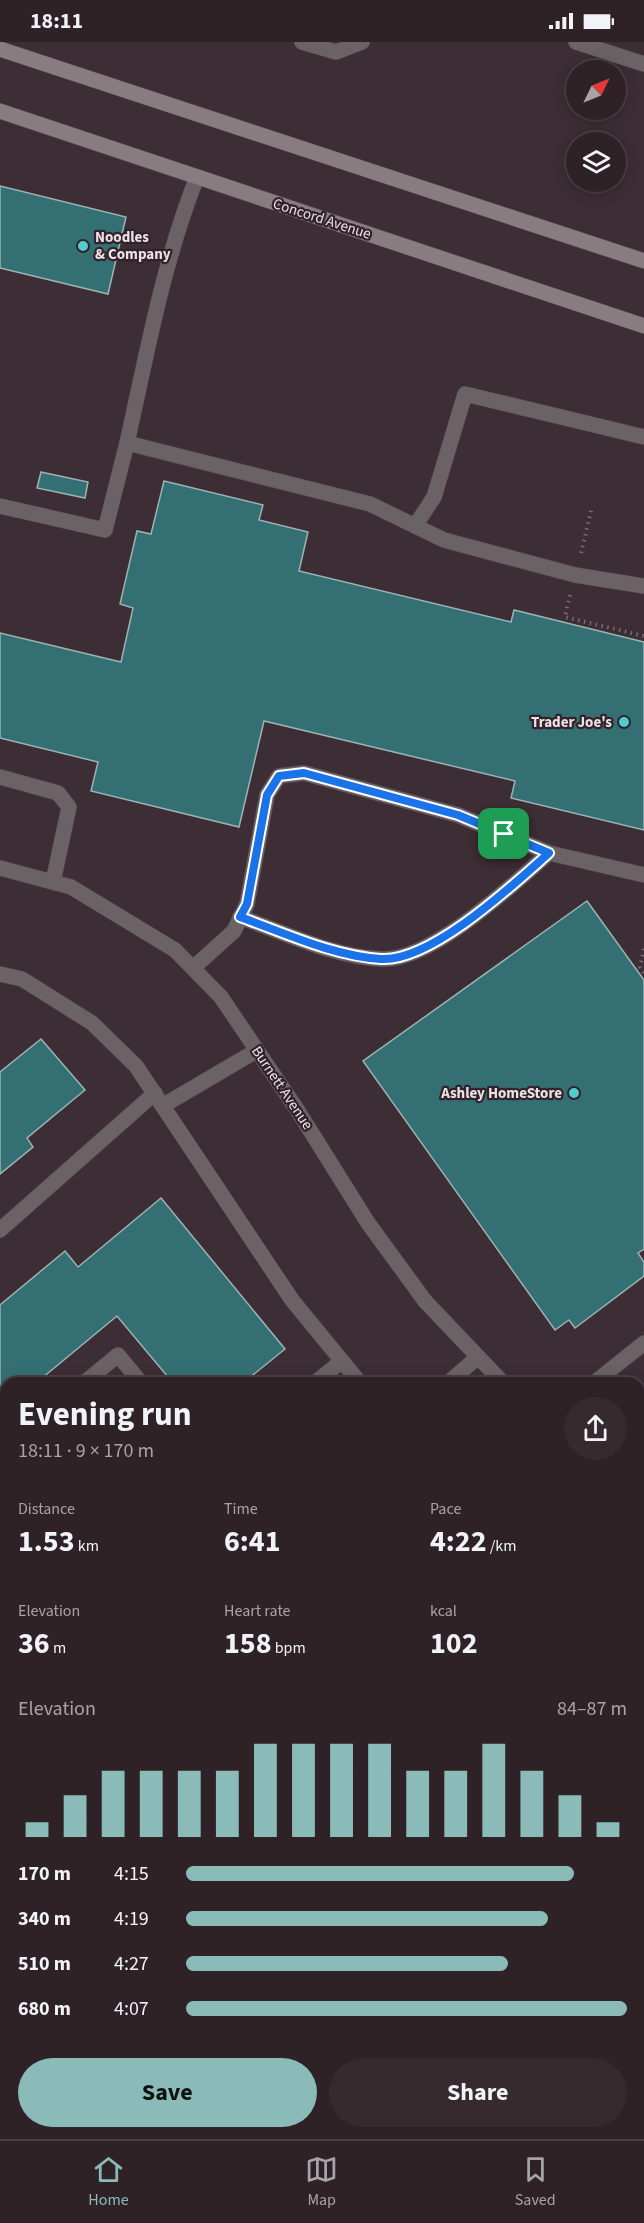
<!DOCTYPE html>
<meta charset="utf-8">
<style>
body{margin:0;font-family:"Source Sans 3",sans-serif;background:#362a2f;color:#f1f3f6;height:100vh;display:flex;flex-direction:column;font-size:22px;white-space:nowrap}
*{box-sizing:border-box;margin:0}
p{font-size:20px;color:#a7a4a7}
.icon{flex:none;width:33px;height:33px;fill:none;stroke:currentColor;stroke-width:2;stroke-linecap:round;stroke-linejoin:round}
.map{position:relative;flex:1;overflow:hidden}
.panel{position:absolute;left:0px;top:1335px;width:645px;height:762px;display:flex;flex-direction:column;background:#2e2227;border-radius:18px 18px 0 0;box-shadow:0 3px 15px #0003,0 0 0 2px #493f44}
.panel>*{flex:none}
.needle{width:39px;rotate:47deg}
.controls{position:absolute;left:566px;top:18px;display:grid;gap:12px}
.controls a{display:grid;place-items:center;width:60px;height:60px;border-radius:50%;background:#2e2227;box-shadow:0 3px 15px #0003,0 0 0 2px #493f44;font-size:30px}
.pin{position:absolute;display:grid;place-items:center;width:51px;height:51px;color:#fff;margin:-26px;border-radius:12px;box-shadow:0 3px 9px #0006}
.round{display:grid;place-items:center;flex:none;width:63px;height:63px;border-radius:32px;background:#362a2f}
.headline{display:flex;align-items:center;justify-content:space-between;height:102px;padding:0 18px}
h1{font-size:33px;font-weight:700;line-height:45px}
.figures{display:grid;grid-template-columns:repeat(3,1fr);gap:9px;height:102px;padding:6px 18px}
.figures div{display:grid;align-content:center}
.figures b{font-size:30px;font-weight:700}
.figures small{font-size:16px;font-weight:400}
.figures p{font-size:16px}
.chart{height:168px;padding:12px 18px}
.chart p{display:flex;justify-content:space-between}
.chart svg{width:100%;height:108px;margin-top:6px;stroke:#8bbbb9;stroke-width:6}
.button{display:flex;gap:12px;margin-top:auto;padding:12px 18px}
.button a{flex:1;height:69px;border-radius:36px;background:#8bbbb9;color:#111;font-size:24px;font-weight:700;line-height:69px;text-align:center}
.button a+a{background:#362a2f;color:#f1f3f6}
ul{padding:0 18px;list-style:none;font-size:20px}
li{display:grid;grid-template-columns:96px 72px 1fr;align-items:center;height:45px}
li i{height:15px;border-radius:8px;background:#8bbbb9}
.status{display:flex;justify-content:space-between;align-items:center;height:42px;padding:0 30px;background:#2e2227;direction:ltr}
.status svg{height:16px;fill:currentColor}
.tab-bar{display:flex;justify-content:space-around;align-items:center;height:84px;border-top:2px solid #493f44;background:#2e2227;font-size:16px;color:#a7a4a7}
.tab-bar a{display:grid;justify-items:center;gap:3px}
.tab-bar .active{color:#8bbbb9}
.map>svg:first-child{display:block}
.building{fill:#347073;stroke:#9cb3b4;stroke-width:1.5}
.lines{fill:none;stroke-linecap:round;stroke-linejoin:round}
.lane-casing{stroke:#594a50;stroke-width:16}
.street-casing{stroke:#594a50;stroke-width:16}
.secondary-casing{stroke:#594a50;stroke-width:16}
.path{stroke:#796b71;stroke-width:4;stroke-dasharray:1.5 4.5;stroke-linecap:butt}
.lane{stroke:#6a6265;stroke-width:15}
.street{stroke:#6a6265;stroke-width:15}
.secondary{stroke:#887c81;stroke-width:15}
.route-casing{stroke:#fff;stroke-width:12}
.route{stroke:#1a73e8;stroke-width:8}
.poi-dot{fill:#51ccd2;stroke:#32232a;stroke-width:2}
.labels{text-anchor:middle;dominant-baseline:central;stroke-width:4.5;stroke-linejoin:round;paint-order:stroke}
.street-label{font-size:15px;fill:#ece1e6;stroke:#32232a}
.poi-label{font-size:15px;font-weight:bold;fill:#ece1e6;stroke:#32232a;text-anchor:end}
</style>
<div class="status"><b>18:11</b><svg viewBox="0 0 49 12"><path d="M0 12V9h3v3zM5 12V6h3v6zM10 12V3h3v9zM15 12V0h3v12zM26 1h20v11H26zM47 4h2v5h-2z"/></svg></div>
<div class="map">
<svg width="644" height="2097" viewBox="0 0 644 2097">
<rect width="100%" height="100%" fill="#3d2d34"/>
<g class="building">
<path d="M0 144 126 175 108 252 0 226Z"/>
<path d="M41 430 88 440 85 456 37 446Z"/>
<path d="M164 439 263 463 259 478 308 490 299 529 511 580 514 568 644 600V788L511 756 515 739 264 679 239 785 91 749 98 720 0 696V591L121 620 133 566 120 562 137 489 151 492Z"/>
<path d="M587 859 644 938V1207L638 1211 644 1220V1234L575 1286 569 1278 555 1288 363 1019Z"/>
<path d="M41 997 85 1048 27 1096 33 1105 0 1132V1030Z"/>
<path d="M161 1156 285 1307 243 1341H173L117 1274 36 1341H6V1365L0 1370V1263L65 1209 78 1225Z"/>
<path d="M6 1449V1515L0 1508V1454Z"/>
<path d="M644 1887V2011L639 2006V1893Z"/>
</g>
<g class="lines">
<g class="lane-casing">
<g id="lane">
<path d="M302 0 336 10 362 0"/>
<path d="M576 0 644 22"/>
<path d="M127 401C147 311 163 221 197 135"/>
<path d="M0 464 105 488 127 401 370 462 444 498 575 533 644 544"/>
<path d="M415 484 434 455 465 352 644 395"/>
<path d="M0 735 58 751 69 765 53 840"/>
<path d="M240 875C285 891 334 915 381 917 431 920 512 843 549 811"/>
<path d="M193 926 234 889 247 862 267 753 279 734 304 731 458 773 549 811 644 833"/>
<path d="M0 932 22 937 92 981 136 1024 292 1258 360 1341"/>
<path d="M164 1063 256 1009"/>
<path d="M0 1188 155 1051"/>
<path d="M84 1341 118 1313 141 1341"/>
<path d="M315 1341 342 1319"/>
<path d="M448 1341 478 1315"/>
<path d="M594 1341 644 1301"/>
<path d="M0 1410 6 1405"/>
<path d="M0 1540 6 1548"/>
<path d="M0 1668 6 1676"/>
<path d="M639 1822 644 1817"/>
<path d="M0 2036 6 2038"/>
<path d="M308 2091 328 2097"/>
<path d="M0 2092 5 2097"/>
<path d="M151 2097 158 2091"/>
</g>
</g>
<g class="street-casing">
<g id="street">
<path d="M0 826 71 845 175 908 221 955 298 1069 368 1181 425 1259 503 1341"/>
<path d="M639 1449 644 1453"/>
<path d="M639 1697 644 1692"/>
<path d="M0 1933 6 1935"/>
</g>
</g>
<g class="secondary-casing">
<g id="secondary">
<path d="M0 7 644 219"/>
<path d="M0 69 644 284"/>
</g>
</g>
<g class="path">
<path d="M581 511 592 465"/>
<path d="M570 553 565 575 644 594"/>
<path d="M644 907 640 925 644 931"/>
</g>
<use href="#lane" class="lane"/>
<use href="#street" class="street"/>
<use href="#secondary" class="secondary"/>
</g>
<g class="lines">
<g class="route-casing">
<path id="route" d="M304 731 458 773 549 811C513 843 431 920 381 917 333 914 285 891 240 875L247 862 267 753 279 734Z"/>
</g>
<use href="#route" class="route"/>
</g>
<g class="poi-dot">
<circle cx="83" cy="204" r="6"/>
<circle cx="624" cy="680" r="6"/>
<circle cx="574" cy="1051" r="6"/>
</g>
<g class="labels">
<g class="street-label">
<text transform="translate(322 177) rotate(18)">Concord Avenue</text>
<text transform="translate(282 1046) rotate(56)">Burnett Avenue</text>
</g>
<g class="poi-label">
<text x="95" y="195" text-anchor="start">Noodles<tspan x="95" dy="17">&amp; Company</tspan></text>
<text x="612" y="680">Trader Joe's</text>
<text x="562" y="1051">Ashley HomeStore</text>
</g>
</g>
</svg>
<div class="controls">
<a><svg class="needle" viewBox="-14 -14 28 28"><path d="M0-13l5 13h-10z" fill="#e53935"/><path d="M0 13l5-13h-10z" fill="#a7a4a7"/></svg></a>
<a><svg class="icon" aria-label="layers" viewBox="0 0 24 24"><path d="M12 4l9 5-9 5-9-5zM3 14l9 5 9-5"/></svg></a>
</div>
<div class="pin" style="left:504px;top:792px;background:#1e9e55"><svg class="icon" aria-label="arrive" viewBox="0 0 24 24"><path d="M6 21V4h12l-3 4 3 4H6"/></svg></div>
<section class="panel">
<div class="headline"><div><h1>Evening run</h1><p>18:11 · 9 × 170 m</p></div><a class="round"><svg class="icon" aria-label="share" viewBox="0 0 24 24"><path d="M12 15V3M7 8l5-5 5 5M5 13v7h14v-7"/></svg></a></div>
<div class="figures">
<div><p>Distance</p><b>1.53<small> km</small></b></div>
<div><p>Time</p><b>6:41</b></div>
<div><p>Pace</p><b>4:22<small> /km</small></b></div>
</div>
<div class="figures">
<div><p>Elevation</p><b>36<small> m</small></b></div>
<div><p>Heart rate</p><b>158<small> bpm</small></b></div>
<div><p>kcal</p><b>102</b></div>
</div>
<div class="chart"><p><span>Elevation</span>84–87 m</p>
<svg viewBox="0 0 160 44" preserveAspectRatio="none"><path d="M5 44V38M15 44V27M25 44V17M35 44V17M45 44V17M55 44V17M65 44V6M75 44V6M85 44V6M95 44V6M105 44V17M115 44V17M125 44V6M135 44V17M145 44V27M155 44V38"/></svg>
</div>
<ul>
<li><b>170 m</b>4:15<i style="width:88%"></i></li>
<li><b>340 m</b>4:19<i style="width:82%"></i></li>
<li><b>510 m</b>4:27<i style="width:73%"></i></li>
<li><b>680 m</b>4:07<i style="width:100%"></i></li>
</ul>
<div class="button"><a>Save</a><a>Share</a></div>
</section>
</div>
<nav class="tab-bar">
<a class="active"><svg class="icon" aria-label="home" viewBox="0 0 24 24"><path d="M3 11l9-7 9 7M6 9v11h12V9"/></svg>Home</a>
<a><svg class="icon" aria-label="map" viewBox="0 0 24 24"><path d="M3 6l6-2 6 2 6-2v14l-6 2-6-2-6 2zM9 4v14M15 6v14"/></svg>Map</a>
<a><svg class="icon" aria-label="saved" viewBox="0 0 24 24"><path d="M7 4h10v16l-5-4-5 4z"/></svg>Saved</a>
</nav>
